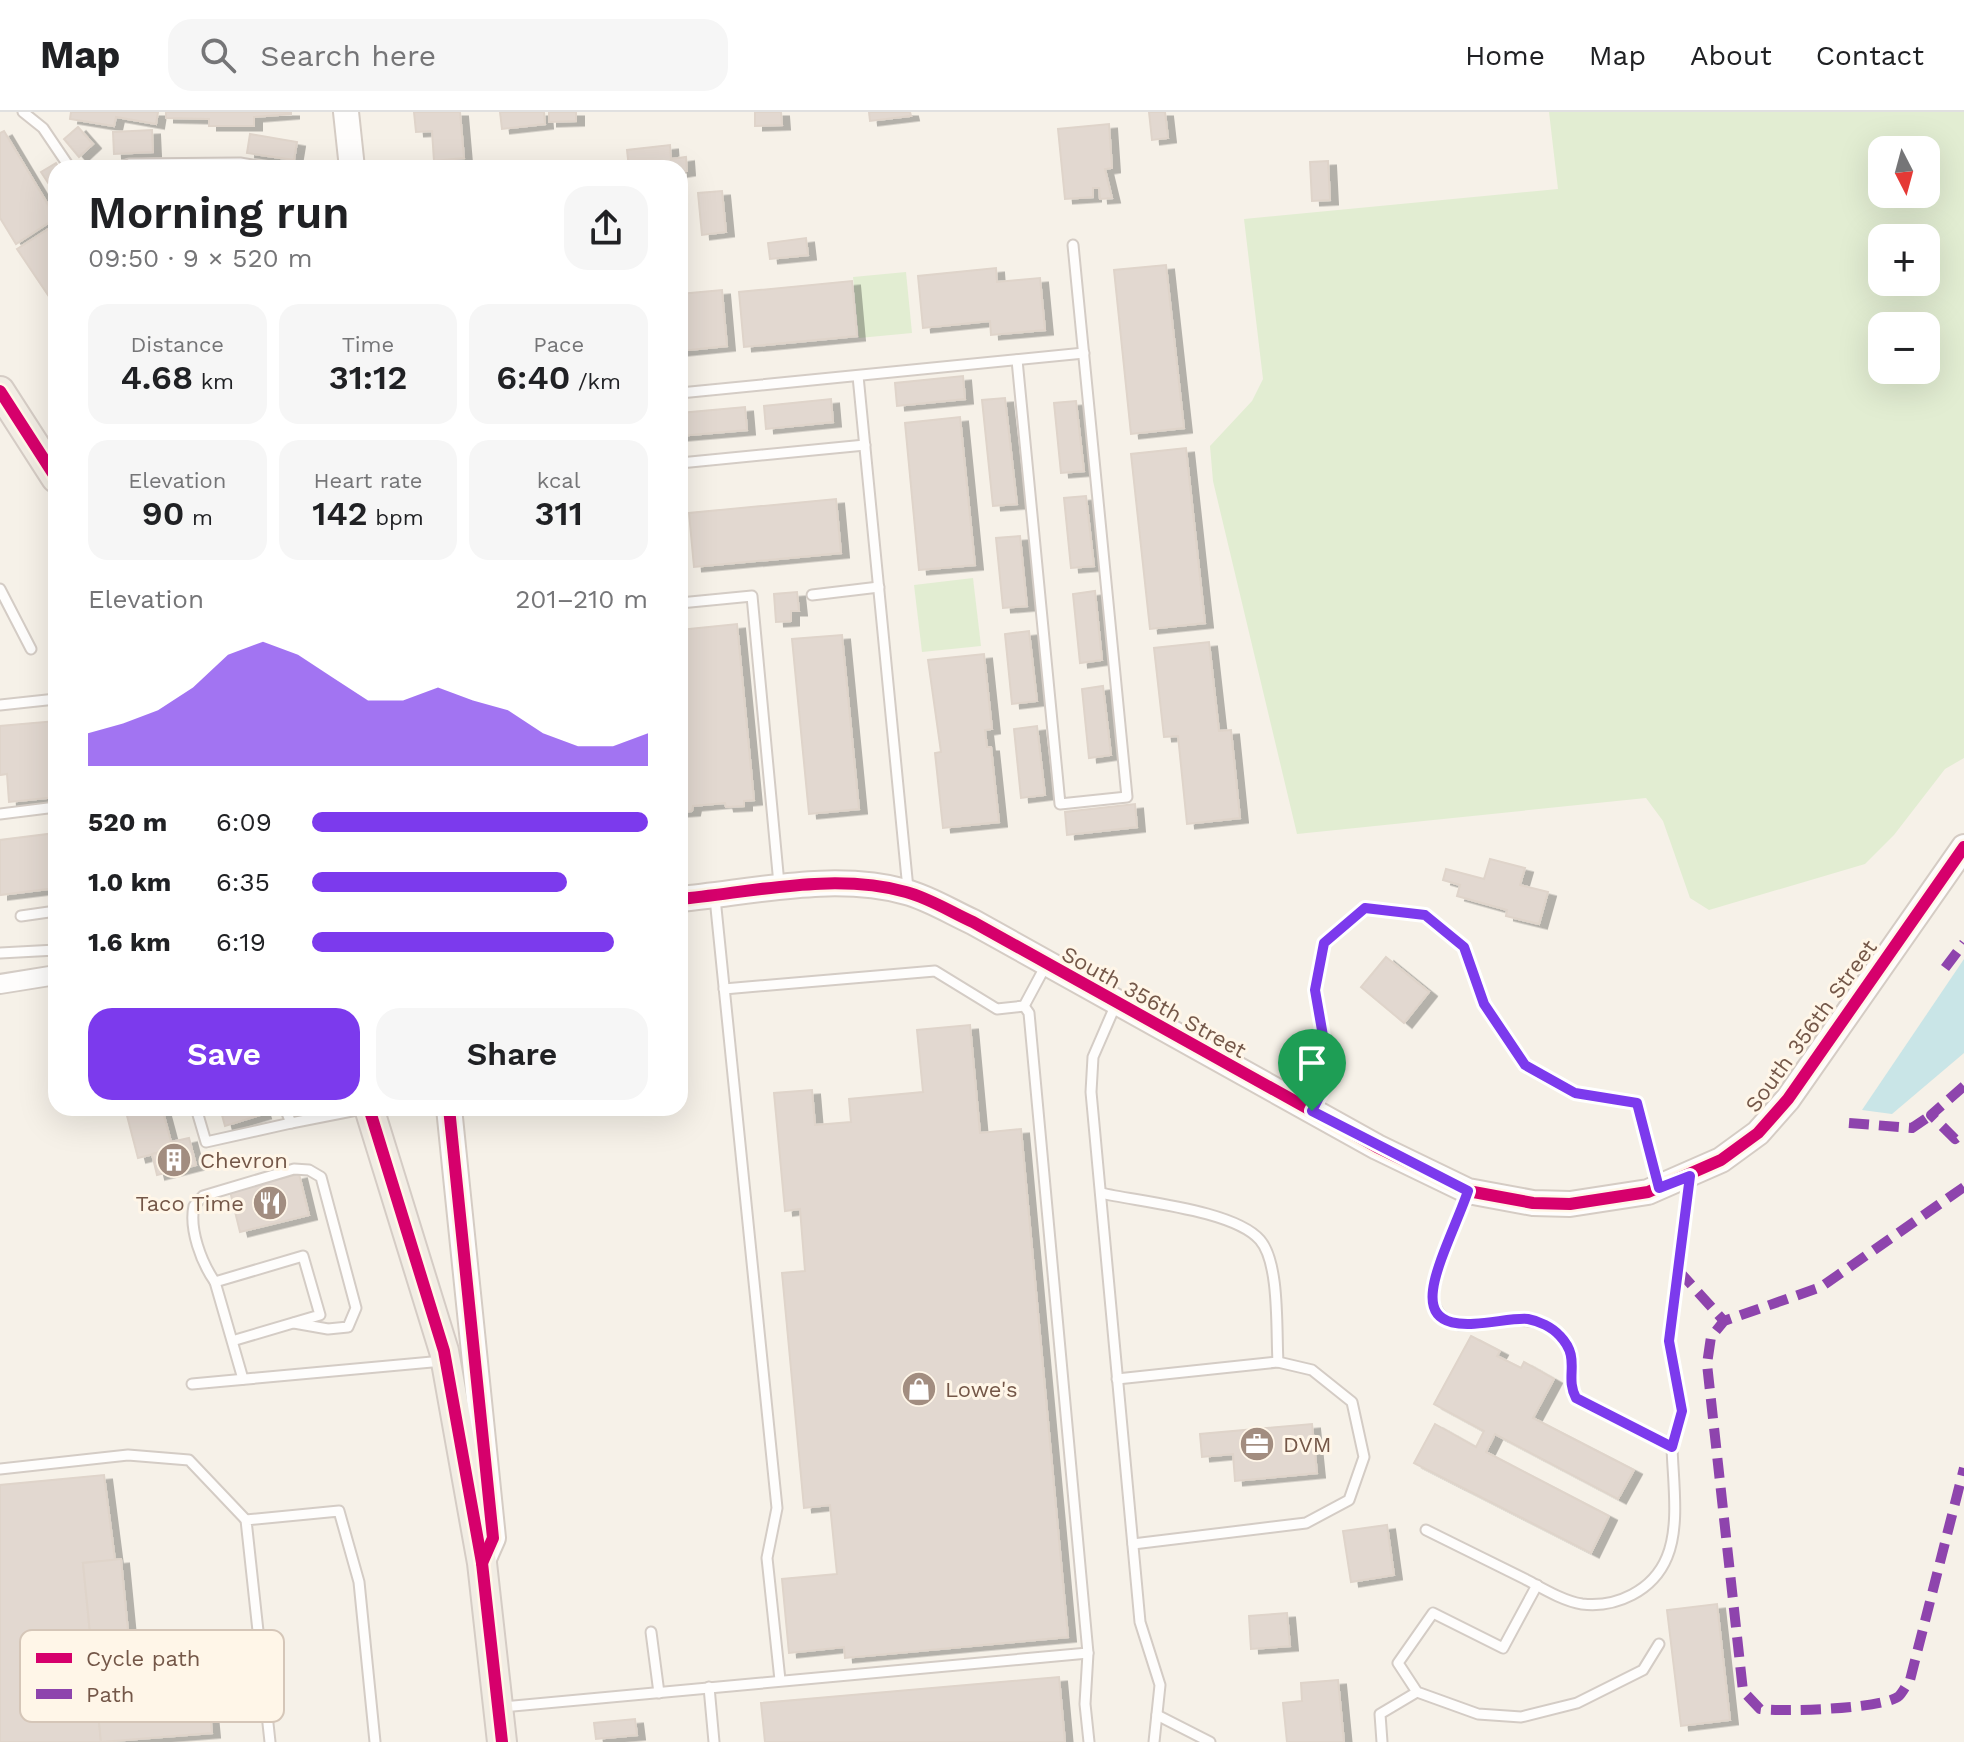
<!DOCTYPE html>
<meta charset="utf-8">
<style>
body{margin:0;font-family:"Work Sans",sans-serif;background:#f6f6f6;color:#202124;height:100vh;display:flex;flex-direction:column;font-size:30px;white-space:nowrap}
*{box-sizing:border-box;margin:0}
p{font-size:26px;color:#757577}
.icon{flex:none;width:44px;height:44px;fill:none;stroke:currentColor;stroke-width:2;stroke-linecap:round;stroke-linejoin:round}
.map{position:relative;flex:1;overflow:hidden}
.drawer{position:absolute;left:48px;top:48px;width:640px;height:956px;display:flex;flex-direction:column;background:#fff;border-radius:24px;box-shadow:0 8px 32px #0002}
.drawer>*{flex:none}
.needle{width:52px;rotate:174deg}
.fabs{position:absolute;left:1868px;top:24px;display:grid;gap:16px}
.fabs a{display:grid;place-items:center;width:72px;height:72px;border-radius:16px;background:#fff;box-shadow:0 8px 32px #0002;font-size:40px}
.pin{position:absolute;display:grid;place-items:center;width:68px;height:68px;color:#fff;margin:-82px -34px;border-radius:50% 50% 50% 0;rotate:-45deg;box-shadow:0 0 8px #0007}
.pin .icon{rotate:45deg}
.round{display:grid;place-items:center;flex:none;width:84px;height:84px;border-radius:24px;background:#f6f6f6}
.headline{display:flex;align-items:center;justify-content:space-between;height:136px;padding:0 40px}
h1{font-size:44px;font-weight:600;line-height:60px}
.figures{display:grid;grid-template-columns:repeat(3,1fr);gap:12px;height:136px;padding:8px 40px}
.figures div{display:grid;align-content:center;border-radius:20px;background:#f6f6f6;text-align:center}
.figures b{font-size:34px;font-weight:600}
.figures small{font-size:22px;font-weight:400}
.figures p{font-size:22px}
.chart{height:224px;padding:16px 40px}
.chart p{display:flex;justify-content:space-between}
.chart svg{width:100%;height:144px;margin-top:8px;fill:#7c3aed;opacity:.7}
.button{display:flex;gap:16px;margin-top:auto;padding:16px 40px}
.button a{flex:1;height:92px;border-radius:24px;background:#7c3aed;color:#fff;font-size:32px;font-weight:600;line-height:92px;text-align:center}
.button a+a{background:#f6f6f6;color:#202124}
ul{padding:0 40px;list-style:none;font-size:26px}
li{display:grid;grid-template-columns:128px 96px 1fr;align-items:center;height:60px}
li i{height:20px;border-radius:10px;background:#7c3aed}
header{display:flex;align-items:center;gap:48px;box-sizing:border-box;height:112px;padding:0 40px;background:#fff;border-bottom:2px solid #e0e0e0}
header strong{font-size:38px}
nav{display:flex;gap:44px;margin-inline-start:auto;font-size:28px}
.search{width:560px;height:72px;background:#f6f6f6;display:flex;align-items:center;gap:20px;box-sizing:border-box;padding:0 28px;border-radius:24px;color:#757577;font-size:30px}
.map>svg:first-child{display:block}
.green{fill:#e2edd2;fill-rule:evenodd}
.water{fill:#c9e5e7}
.building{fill:#e2d8d0;stroke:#dfd4ca;stroke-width:2;filter:url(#shadow)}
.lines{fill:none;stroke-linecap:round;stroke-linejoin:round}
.lane-casing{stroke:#d4ccc5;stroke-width:13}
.street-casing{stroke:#d4ccc5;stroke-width:22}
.secondary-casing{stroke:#d5ccc4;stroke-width:28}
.primary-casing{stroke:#d5ccc5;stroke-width:32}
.lane{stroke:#fefdfc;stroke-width:9}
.street{stroke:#fefdfc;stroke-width:18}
.secondary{stroke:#fefdfc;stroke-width:24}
.primary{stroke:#f2ede4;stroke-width:28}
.quiet{stroke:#8e44ad;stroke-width:10;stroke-dasharray:20 10;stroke-linecap:butt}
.cycleway-casing{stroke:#fff6e8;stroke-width:17}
.cycleway{stroke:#d6006c;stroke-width:12}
.route-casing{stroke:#fff;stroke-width:16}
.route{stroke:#7c3aed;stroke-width:10}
.labels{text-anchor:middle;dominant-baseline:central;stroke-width:6;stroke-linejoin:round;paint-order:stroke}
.street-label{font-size:22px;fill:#745748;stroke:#fff6e8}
.poi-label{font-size:22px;fill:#745748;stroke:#fff6e8;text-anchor:start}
.key{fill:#fff6e8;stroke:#d5c6b8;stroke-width:2}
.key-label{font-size:22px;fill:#745748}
</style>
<header>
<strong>Map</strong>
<div class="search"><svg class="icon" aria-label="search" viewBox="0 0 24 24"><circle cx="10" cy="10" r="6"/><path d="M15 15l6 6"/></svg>Search here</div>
<nav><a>Home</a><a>Map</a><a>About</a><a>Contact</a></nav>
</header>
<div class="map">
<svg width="1964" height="1630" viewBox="0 0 1964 1630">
<defs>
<filter id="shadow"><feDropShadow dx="8" dy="4.5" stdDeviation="0" flood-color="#0004"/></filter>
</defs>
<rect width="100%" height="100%" fill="#f6f1e8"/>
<g class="green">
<path d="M1549 0H1964V646L1945 657 1894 723 1865 752 1709 798 1690 786 1663 709 1646 686 1297 722 1213 369 1210 334 1252 289 1263 267 1244 107 1558 77ZM1926 38V82H1882V38ZM1926 126V170H1882V126ZM1882 214H1926V258H1882Z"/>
<path d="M906 160 912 221 859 226 853 165Z"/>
<path d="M973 466 981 534 922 540 914 473Z"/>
</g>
<path class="water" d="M1964 847V941L1892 1002 1862 998Z"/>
<g class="building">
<path d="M71 0H70H158L156 12 116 5 114 14 70 7Z"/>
<path d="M166 0H291V2L254 5V14H209V7L166 6Z"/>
<path d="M414 0H460L464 46 434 49 432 19 416 20Z"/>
<path d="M500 0H544L545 12 502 17Z"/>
<path d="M549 0H576V9L549 10Z"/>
<path d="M755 0H781L782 13 755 14Z"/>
<path d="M869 0H910L911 4 870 9Z"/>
<path d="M1149 0H1165L1168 26 1152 28Z"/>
<path d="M1109 12 1112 56 1105 57 1112 86 1100 87 1099 76H1093V85L1065 87 1058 17Z"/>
<path d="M78 15 93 32 79 45 64 27Z"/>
<path d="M152 18 153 40 114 42 113 20Z"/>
<path d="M4 19 56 106 16 132 0 106V21Z"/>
<path d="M250 22 297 30 294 48 247 41Z"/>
<path d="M670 33 671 47 686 45 687 59 680 60V56H629L627 38Z"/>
<path d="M1328 49 1330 88 1312 89 1310 50Z"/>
<path d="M56 51 59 56H56V83L41 60Z"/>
<path d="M722 79 726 120 702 123 698 81Z"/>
<path d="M56 112V195L17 137Z"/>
<path d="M806 126 808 143 770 147 768 131Z"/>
<path d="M1166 153 1184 316 1131 322 1114 158Z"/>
<path d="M996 156 997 170 1040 166 1045 218 991 223 990 209 923 216 918 164Z"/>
<path d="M852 169 857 224 744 235 739 180Z"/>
<path d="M722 178 727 234 680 239V182Z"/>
<path d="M963 264 965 287 897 294 895 271Z"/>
<path d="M1005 286 1017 392 993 394 982 288Z"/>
<path d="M831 287 833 310 766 317 764 294Z"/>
<path d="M1076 289 1084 359 1061 361 1054 291Z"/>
<path d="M745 295 747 318 680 324V301Z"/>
<path d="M960 305 975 453 919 458 905 311Z"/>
<path d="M1186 336 1205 511 1150 517 1131 342Z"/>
<path d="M1086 384 1094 454 1071 456 1064 386Z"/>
<path d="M836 387 841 441 694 455 689 401Z"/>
<path d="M1020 424 1027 494 1003 496 996 426Z"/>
<path d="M1095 479 1102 548 1080 551 1073 482Z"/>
<path d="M797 480 799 499H791V509L776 510 774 482Z"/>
<path d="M737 512 754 688 744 689V694L726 695 725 691 693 694 692 699 680 700V518Z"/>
<path d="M1029 519 1037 589 1012 592 1005 522Z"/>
<path d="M842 523 859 697 809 702 792 527Z"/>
<path d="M1209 530 1219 619 1231 618 1240 706 1187 712 1178 624 1164 625 1154 536Z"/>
<path d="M984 542 992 617 985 618 987 635H991L999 710 943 716 935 641 941 640 928 548Z"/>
<path d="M1103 574 1111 643 1089 646 1082 577Z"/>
<path d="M56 609V685L9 690 7 662 0 663V614Z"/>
<path d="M1037 614 1045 683 1021 686 1014 617Z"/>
<path d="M1135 692 1137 715 1067 723 1065 700Z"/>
<path d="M56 721V776L0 783V728Z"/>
<path d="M1490 747 1525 756 1520 773 1548 780 1539 812 1506 804 1507 798 1457 784 1460 773 1443 768 1446 757 1484 767Z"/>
<path d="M1386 845 1429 880 1404 911 1361 875Z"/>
<path d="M970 913 980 1021 1021 1017 1068 1525 845 1546 844 1535 789 1541 782 1467 837 1462 830 1393 804 1396 782 1161 805 1159 800 1097 785 1099 774 981 812 978 815 1013 851 1010 849 987 923 980 917 918Z"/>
<path d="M125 996H162L173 1037 138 1046Z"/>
<path d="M220 996H261L263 1002 225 1014Z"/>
<path d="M189 1026 196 1053 157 1063 152 1042 173 1037 171 1030Z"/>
<path d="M299 1062 309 1103 240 1120 230 1079Z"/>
<path d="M1471 1224 1500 1239 1497 1244 1521 1256 1524 1250 1554 1267 1533 1306 1634 1358 1618 1387 1495 1322 1486 1340 1609 1404 1591 1441 1414 1351 1435 1312 1476 1335 1484 1319 1434 1292Z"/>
<path d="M1312 1312 1317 1361 1235 1369 1233 1342 1202 1345 1200 1322Z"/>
<path d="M104 1363 115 1448 83 1451 101 1630H0V1373Z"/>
<path d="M1387 1413 1394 1463 1351 1470 1343 1419Z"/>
<path d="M121 1447 131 1550 168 1547 171 1582 208 1579 212 1621 101 1630 83 1451Z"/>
<path d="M1717 1492 1730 1608 1681 1614 1667 1498Z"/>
<path d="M1287 1501 1290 1534 1251 1537 1249 1504Z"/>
<path d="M1059 1565 1065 1630H765L761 1591Z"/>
<path d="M1338 1568 1344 1630H1287L1283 1591 1302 1589 1301 1571Z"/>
<path d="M635 1607 637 1623 596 1627 594 1611Z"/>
</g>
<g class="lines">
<g class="lane-casing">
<g id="lane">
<path d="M23 0 43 16 70 56"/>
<path d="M120 56 129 52 240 51 271 56"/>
<path d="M1017 248 1060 692 1127 685 1073 133"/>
<path d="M858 264 908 777"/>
<path d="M680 281 1084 241"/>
<path d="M680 351 865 333"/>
<path d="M0 477 31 537"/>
<path d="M812 483 879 475"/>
<path d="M680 491 752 484 779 772"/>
<path d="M0 593 56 587"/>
<path d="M0 702 56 695"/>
<path d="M715 786 777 1396 767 1446 780 1568"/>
<path d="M21 804 56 799"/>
<path d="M0 841 56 838"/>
<path d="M724 877 935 859 997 897 1024 894 1046 853"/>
<path d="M1116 892 1093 945 1091 980 1140 1510 1160 1573 1154 1630"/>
<path d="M1024 894 1029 901 1088 1541 1085 1592 1089 1630"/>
<path d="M196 996 206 1030 291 1011 285 996"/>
<path d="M1313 998 1330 964 1315 878 1324 831 1365 796 1425 803 1464 835 1484 892 1525 953 1575 981 1637 991 1658 1073"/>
<path d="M291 1011 367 996"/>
<path d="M1101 1081C1140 1090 1234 1098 1260 1128 1280 1151 1276 1219 1278 1250"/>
<path d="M215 1170C201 1150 189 1117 194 1094L203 1084 294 1057 309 1058 321 1065 356 1196 348 1215 328 1217 294 1211"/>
<path d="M232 1229 320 1203 303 1144 215 1170 243 1267"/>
<path d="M1117 1267 1278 1250 1312 1258 1352 1290 1364 1345 1349 1388 1306 1411 1133 1432"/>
<path d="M192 1272 443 1249"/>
<path d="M1672 1335 1682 1299 1669 1229 1690 1066"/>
<path d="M0 1357 128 1343 189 1348 246 1408"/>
<path d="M1426 1418C1459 1434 1492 1451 1525 1467 1542 1476 1563 1489 1582 1492 1616 1496 1653 1479 1667 1445 1680 1414 1673 1369 1672 1335L1576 1286C1567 1270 1578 1256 1570 1239 1550 1192 1497 1213 1459 1213 1448 1210 1439 1205 1435 1194 1426 1174 1460 1103 1468 1079"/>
<path d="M1537 1473 1503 1536 1433 1501 1398 1551 1417 1580 1478 1602 1521 1605 1577 1591 1643 1558 1659 1532"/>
<path d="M651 1520 659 1581"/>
<path d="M709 1575 714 1630"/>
<path d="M502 1595 1088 1541"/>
<path d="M1157 1603 1210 1630"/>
<path d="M270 1630 246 1408 339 1399 359 1470 375 1630"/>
<path d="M1382 1630 1380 1602 1417 1580"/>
</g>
</g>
<g class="street-casing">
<path id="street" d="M0 872 56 863"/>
</g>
<g class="secondary-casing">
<g id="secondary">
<path d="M346 0 352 56"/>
<path d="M680 787C753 780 834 760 906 780 929 786 951 800 973 810L1377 1035 1468 1079 1533 1091 1570 1092 1648 1080 1721 1048 1758 1021 1788 987 1964 735"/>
<path d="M449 996 493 1426 482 1451"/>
</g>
</g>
<g class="primary-casing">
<g id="primary">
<path d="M0 279 56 366"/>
<path d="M369 996 444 1239 482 1451 502 1630"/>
</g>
</g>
<use href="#lane" class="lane"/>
<use href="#street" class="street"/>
<use href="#secondary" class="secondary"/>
<use href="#primary" class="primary"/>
<g class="quiet">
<path d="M1945 856 1964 831"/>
<path d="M1964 974 1931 1003 1955 1027 1964 1020"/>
<path d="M1849 1011 1912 1016 1931 1003"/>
<path d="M1964 1075 1821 1175 1724 1209 1711 1225 1707 1252 1743 1579 1760 1597C1782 1600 1884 1597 1899 1584 1903 1580 1906 1573 1910 1568L1964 1356"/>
<path d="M1678 1158 1724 1209"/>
</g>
<g class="cycleway-casing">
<g id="cycleway">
<path d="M0 279 56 366"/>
<path d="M680 787C753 780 834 760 906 780 929 786 951 800 973 810L1377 1035 1468 1079 1533 1091 1570 1092 1648 1080 1721 1048 1758 1021 1788 987 1964 735"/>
<path d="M369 996 444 1239 482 1451 502 1630"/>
<path d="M449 996 493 1426 482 1451"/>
</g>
</g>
<use href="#cycleway" class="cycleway"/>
</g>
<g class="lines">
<g class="route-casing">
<path id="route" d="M1365 796 1425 803 1464 835 1484 892 1525 953 1575 981 1637 991 1659 1076 1690 1064 1669 1229 1682 1299 1672 1335 1576 1286C1564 1264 1582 1247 1560 1224 1552 1215 1539 1209 1528 1207 1500 1204 1426 1233 1433 1178 1436 1152 1459 1106 1468 1079L1312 999 1330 964 1315 878 1324 831Z"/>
</g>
<use href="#route" class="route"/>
</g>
<defs>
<g id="building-disc" transform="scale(1.8)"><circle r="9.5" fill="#a28d80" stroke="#fff6e8"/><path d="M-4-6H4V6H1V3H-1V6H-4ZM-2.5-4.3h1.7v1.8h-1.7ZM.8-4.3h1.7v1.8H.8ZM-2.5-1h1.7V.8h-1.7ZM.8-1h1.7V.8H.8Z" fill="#fff"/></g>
<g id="restaurant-disc" transform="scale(1.8)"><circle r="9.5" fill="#a28d80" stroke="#fff6e8"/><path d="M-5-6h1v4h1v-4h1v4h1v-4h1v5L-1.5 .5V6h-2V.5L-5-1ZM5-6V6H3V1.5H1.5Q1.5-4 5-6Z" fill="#fff"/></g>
<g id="shop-disc" transform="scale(1.8)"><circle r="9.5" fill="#a28d80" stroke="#fff6e8"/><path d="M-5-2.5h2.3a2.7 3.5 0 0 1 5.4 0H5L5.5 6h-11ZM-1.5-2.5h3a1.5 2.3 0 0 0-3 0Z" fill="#fff"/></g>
<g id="office-disc" transform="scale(1.8)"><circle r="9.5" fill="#a28d80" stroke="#fff6e8"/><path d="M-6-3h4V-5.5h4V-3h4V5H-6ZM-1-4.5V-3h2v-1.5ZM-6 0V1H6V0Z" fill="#fff"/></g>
</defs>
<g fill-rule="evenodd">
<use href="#building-disc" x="174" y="1048"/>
<use href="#restaurant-disc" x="270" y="1091"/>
<use href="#shop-disc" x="919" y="1277"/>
<use href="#office-disc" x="1257" y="1332"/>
</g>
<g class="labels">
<g class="street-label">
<text transform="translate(1154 890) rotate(29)">South 356th Street</text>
<text transform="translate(1811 914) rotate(-54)">South 356th Street</text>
</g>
<g class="poi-label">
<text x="200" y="1048">Chevron</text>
<text x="244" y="1091" text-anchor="end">Taco Time</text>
<text x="945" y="1277">Lowe's</text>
<text x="1283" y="1332">DVM</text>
</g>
</g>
<rect x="20" y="1518" width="264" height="92" rx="12" class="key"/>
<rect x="36" y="1541" width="36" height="10" fill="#d6006c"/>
<rect x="36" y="1577" width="36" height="10" fill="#8e44ad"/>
<g class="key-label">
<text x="86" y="1554">Cycle path</text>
<text x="86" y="1590">Path</text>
</g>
</svg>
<div class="fabs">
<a><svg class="needle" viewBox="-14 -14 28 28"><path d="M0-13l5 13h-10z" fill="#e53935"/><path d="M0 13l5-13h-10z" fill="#757577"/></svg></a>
<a>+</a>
<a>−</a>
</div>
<div class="pin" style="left:1312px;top:999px;background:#1e9e55"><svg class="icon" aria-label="arrive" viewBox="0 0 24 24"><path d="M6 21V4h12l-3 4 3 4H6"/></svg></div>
<section class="drawer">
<div class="headline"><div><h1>Morning run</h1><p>09:50 · 9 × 520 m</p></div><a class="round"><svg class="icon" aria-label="share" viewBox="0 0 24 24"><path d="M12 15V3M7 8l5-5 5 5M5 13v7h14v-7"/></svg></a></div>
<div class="figures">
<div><p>Distance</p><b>4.68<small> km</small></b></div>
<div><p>Time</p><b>31:12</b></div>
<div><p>Pace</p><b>6:40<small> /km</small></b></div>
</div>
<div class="figures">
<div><p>Elevation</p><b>90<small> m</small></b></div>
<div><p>Heart rate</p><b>142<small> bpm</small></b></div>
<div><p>kcal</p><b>311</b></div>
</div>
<div class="chart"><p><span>Elevation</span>201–210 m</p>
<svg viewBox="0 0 160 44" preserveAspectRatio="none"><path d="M0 44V34L10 31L20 27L30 20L40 10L50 6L60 10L70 17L80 24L90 24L100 20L110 24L120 27L130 34L140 38L150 38L160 34V44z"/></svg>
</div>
<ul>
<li><b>520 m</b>6:09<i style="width:100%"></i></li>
<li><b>1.0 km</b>6:35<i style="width:76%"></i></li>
<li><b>1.6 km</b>6:19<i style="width:90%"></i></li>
</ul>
<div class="button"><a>Save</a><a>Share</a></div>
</section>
</div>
